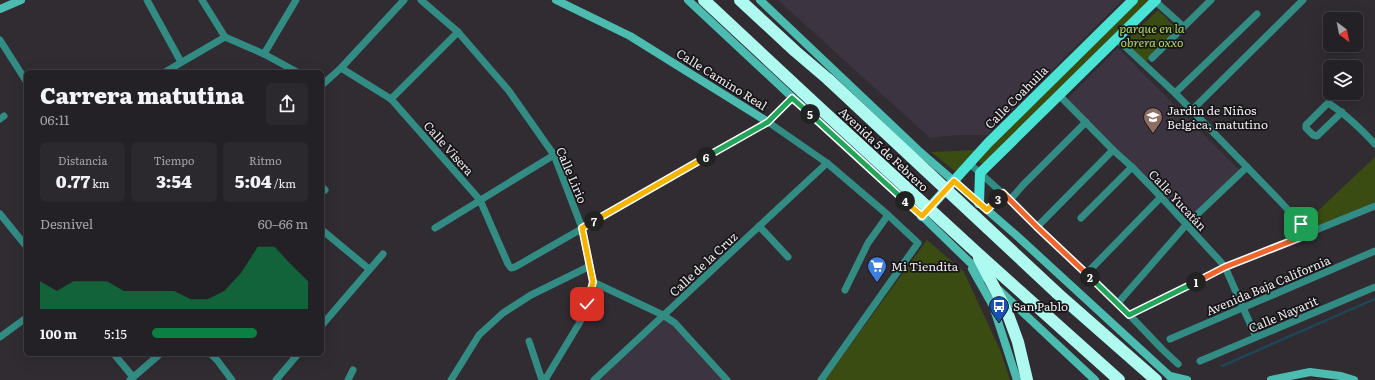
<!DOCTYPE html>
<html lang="es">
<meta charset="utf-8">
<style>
body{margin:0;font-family:Literata,serif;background:#2c292e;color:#f1f3f6;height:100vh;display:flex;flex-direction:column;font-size:15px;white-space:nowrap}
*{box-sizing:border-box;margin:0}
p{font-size:13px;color:#a3a3a7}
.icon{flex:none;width:22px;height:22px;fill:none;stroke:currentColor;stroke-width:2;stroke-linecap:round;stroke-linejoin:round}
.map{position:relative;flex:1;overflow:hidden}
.drawer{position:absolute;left:24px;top:70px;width:300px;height:286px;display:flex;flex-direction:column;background:#242126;border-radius:6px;box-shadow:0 4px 16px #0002,0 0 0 1px #413e43}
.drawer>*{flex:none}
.needle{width:26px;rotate:148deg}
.tools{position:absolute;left:1323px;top:12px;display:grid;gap:8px}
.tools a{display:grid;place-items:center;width:40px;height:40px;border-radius:6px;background:#242126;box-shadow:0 4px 16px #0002,0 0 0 1px #413e43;font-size:20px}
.pin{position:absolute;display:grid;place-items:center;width:34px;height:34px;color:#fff;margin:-17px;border-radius:8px;box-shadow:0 2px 6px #0006}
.km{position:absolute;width:20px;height:20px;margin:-10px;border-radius:50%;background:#222;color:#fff;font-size:11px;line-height:20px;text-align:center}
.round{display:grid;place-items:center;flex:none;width:42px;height:42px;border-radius:6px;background:#2c292e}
.summary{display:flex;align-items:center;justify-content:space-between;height:68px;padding:0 16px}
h1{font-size:22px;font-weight:800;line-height:30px}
.stats{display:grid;grid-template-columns:repeat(3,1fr);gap:6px;height:68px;padding:4px 16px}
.stats div{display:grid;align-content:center;border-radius:6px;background:#2c292e;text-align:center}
.stats b{font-size:17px;font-weight:800}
.stats small{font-size:11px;font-weight:400}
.stats p{font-size:11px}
.chart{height:112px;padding:8px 16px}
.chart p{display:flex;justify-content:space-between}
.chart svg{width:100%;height:72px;margin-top:4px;fill:#0b8043;opacity:.7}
ul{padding:0 16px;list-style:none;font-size:13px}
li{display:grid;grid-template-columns:64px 48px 1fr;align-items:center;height:30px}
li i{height:10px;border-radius:5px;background:#0b8043}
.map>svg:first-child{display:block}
.built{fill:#3c3440}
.green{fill:#3a4c12}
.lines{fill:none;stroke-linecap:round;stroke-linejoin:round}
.stream{stroke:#204556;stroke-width:2.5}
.street{stroke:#328c83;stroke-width:7}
.secondary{stroke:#4cbcb1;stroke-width:8}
.primary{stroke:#4ae4d6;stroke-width:10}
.highway{stroke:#aef9f0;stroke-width:12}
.highway-bridge{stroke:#aef9f0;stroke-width:12}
.split-1-casing{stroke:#fff;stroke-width:8}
.split-2-casing{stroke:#fff;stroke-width:8}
.split-3-casing{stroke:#fff;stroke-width:8}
.split-4-casing{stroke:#fff;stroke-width:8}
.split-5-casing{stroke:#fff;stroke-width:8}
.split-6-casing{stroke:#fff;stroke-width:8}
.split-7-casing{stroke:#fff;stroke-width:8}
.split-8-casing{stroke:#fff;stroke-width:8}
.split-1{stroke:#f0652b;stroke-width:5}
.split-2{stroke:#22a559;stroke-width:5}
.split-3{stroke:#f0652b;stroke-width:5}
.split-4{stroke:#f5b400;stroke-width:5}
.split-5{stroke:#22a559;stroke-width:5}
.split-6{stroke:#22a559;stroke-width:5}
.split-7{stroke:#f5b400;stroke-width:5}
.split-8{stroke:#f5b400;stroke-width:5}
.labels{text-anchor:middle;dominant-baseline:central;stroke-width:3.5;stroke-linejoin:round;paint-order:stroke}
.park-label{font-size:12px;font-style:italic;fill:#add559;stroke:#171518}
.street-label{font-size:12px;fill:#efecf0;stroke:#171518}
.poi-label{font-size:12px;fill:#efecf0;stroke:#171518;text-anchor:start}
</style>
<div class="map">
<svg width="1375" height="380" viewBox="0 0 1375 380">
<rect width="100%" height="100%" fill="#302c32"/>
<g class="built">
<path d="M778 0H1122L987 135H958L930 138Z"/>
<path d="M1118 48 1239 170 1186 221 1067 99Z"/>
<path d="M663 315 727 380H594Z"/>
</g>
<g class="green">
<path d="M1135 0H1155L1124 32 982 164 973 157 955 171 931 152 976 150Z"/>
<path d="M1158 10 1178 30 1146 62 1125 42Z"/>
<path d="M1375 157V202L1311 230 1305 223Z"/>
<path d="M927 240 964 272 1001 352 1010 380H825Z"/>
</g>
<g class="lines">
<path class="stream" d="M1222 366 1375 299"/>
<g class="street">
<path d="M147 0 181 62"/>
<path d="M202 0 225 37 264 54 297 72"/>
<path d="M421 0 458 32 509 91 554 155 582 228 593 282 587 304 580 322 545 380"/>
<path d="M1155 1 1183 26"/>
<path d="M1117 39 1175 93 1279 200 1301 224 1304 236"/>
<path d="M0 40 26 81"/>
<path d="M264 54 296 0"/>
<path d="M1152 58 1211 0"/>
<path d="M341 68 391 99 480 200 508 264 511 268 515 267 768 122 793 98"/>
<path d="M165 72 225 37"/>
<path d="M322 85 341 68 404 0"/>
<path d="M1175 93 1257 14"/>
<path d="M1059 95 1113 150 1132 167 1161 197 1219 260 1225 267 1256 337"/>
<path d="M391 99 458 32"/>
<path d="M1191 111 1303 0"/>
<path d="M1342 112 1317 136 1313 135 1306 128V125L1328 103C1346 114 1361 129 1375 144"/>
<path d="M0 119 4 116"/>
<path d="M768 122 827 163 888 215 918 243 821 380"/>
<path d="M969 163 1010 200 1037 227 1118 303 1162 349 1178 364"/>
<path d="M322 187 325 190"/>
<path d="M1010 200 1023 185 1086 122"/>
<path d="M987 210 1003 193"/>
<path d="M0 214 26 246"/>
<path d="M1081 218 1132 167"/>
<path d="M759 226 788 257"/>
<path d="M1037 227 1113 150"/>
<path d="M435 228 554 155"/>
<path d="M322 230 369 269"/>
<path d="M1087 273 1161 197"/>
<path d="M593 282 663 315 675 323 727 380"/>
<path d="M845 290 868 243 888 215"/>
<path d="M1118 303 1186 225 1247 167"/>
<path d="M1129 315 1225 267 1375 206"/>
<path d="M322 325 383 254"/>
<path d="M0 337 26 318"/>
<path d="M1170 339 1375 251"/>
<path d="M529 341 542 380"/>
<path d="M114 354 133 377"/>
<path d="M211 354 217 360 232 380"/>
<path d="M1200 361 1375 287"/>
<path d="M130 380 160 354"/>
<path d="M276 380 298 354"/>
<path d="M348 380 353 370"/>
<path d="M451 380 479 335 503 313 531 295 590 266"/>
<path d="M594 380 827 163"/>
</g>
<g class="secondary">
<path d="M556 0 630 36 768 122"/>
<path d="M688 0 793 98 922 216 987 279"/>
<path d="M760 0 918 150 1016 235 1174 380"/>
<path d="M0 9 21 0"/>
<path d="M972 269 993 306 1017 380"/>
<path d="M999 290 1095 380"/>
<path d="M1170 376 1187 380"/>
<path d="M1271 380 1310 372 1341 376 1354 380"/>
</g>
<g class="primary">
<path d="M979 203 980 173 1156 0"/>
<path d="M922 216 988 143 1133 0"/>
</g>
<g class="highway">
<path d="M704 0 810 99"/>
<path d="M740 0 795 51 829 80"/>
<path d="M1057 293 1156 380"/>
</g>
<g class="highway-bridge">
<path d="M829 80 1057 293"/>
<path d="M810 99 975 251 1119 380"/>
<path d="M979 258 1007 312 1018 342 1027 380"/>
</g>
</g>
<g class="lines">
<g class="split-1-casing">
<path id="split-1" d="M1196 282 1225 267 1304 236 1301 224"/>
</g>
<g class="split-2-casing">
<path id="split-2" d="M1090 277 1129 315 1196 282"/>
</g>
<g class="split-3-casing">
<path id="split-3" d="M998 199 1003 193 1037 227 1090 277"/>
</g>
<g class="split-4-casing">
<path id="split-4" d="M905 201 922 216 954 181 987 210 998 199"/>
</g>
<g class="split-5-casing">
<path id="split-5" d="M810 114 905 201"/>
</g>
<g class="split-6-casing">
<path id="split-6" d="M706 157 768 122 792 98 810 114"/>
</g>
<g class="split-7-casing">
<path id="split-7" d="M594 221 706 157"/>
</g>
<g class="split-8-casing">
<path id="split-8" d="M587 304 593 282 582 228 594 221"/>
</g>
<use href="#split-1" class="split-1"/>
<use href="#split-2" class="split-2"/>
<use href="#split-3" class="split-3"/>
<use href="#split-4" class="split-4"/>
<use href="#split-5" class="split-5"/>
<use href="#split-6" class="split-6"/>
<use href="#split-7" class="split-7"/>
<use href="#split-8" class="split-8"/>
</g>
<defs>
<g id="school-pin" transform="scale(1)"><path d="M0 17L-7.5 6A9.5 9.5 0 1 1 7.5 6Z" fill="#8d6e63" stroke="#171518"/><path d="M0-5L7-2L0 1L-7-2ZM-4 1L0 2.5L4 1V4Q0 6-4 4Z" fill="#fff"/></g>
<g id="supermarket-pin" transform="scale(1)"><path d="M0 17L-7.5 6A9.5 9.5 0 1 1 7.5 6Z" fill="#3f7fe0" stroke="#171518"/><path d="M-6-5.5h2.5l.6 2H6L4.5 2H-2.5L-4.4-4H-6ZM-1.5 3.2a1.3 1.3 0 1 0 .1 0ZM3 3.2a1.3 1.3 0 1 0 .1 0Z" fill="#fff"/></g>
<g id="bus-pin" transform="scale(1)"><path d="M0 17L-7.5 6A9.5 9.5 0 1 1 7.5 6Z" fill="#1a4fb4" stroke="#171518"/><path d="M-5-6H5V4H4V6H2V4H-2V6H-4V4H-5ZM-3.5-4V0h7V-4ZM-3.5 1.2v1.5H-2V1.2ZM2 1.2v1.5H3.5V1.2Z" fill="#fff"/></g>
</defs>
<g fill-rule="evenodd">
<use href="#school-pin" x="1153" y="117"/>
<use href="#supermarket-pin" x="877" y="266"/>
<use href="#bus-pin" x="999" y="306"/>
</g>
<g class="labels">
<g class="park-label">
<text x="1152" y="28">parque en la<tspan x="1152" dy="14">obrera oxxo</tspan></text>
</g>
<g class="street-label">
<text transform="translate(722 79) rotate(32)">Calle Camino Real</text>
<text transform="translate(1016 97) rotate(-45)">Calle Coahuila</text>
<text transform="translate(449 148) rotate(48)">Calle Visera</text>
<text transform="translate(884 149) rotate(43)">Avenida 5 de Febrero</text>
<text transform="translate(572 175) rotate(67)">Calle Lirio</text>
<text transform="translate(1178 200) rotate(47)">Calle Yucatán</text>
<text transform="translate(703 264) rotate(-43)">Calle de la Cruz</text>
<text transform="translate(1268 285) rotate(-23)">Avenida Baja California</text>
<text transform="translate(1283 314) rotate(-23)">Calle Nayarit</text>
</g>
<g class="poi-label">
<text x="1167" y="110">Jardín de Niños<tspan x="1167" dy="14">Belgica, matutino</tspan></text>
<text x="891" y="266">Mi Tiendita</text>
<text x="1013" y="306">San Pablo</text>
</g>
</g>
</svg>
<div class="tools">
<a><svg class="needle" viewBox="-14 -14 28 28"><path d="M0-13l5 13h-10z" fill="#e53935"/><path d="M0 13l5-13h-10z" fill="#a3a3a7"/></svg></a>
<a><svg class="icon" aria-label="layers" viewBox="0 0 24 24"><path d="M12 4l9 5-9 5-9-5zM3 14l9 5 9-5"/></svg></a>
</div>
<div class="pin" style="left:1301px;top:224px;background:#1e9e55"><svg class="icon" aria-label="arrive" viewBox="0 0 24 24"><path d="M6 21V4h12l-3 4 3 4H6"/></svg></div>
<div class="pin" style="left:587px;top:304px;background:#d93025"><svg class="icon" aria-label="check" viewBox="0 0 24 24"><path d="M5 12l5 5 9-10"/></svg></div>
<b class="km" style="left:1196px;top:282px">1</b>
<b class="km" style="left:1090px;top:277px">2</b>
<b class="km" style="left:998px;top:199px">3</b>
<b class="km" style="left:905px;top:201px">4</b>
<b class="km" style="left:810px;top:114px">5</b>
<b class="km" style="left:706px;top:157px">6</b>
<b class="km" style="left:594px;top:221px">7</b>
<section class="drawer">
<div class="summary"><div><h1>Carrera matutina</h1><p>06:11</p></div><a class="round"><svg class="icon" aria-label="share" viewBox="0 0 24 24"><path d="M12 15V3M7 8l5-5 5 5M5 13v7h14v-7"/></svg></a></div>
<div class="stats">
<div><p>Distancia</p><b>0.77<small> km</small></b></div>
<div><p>Tiempo</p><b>3:54</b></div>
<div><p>Ritmo</p><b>5:04<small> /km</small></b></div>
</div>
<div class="chart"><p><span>Desnivel</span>60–66 m</p>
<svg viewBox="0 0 160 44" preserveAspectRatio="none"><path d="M0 44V27L10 33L20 27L30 27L40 27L50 33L60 33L70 33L80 33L90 38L100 38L110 33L120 22L130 6L140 6L150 17L160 27V44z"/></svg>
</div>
<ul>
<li><b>100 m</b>5:15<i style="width:67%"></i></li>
</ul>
</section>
</div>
